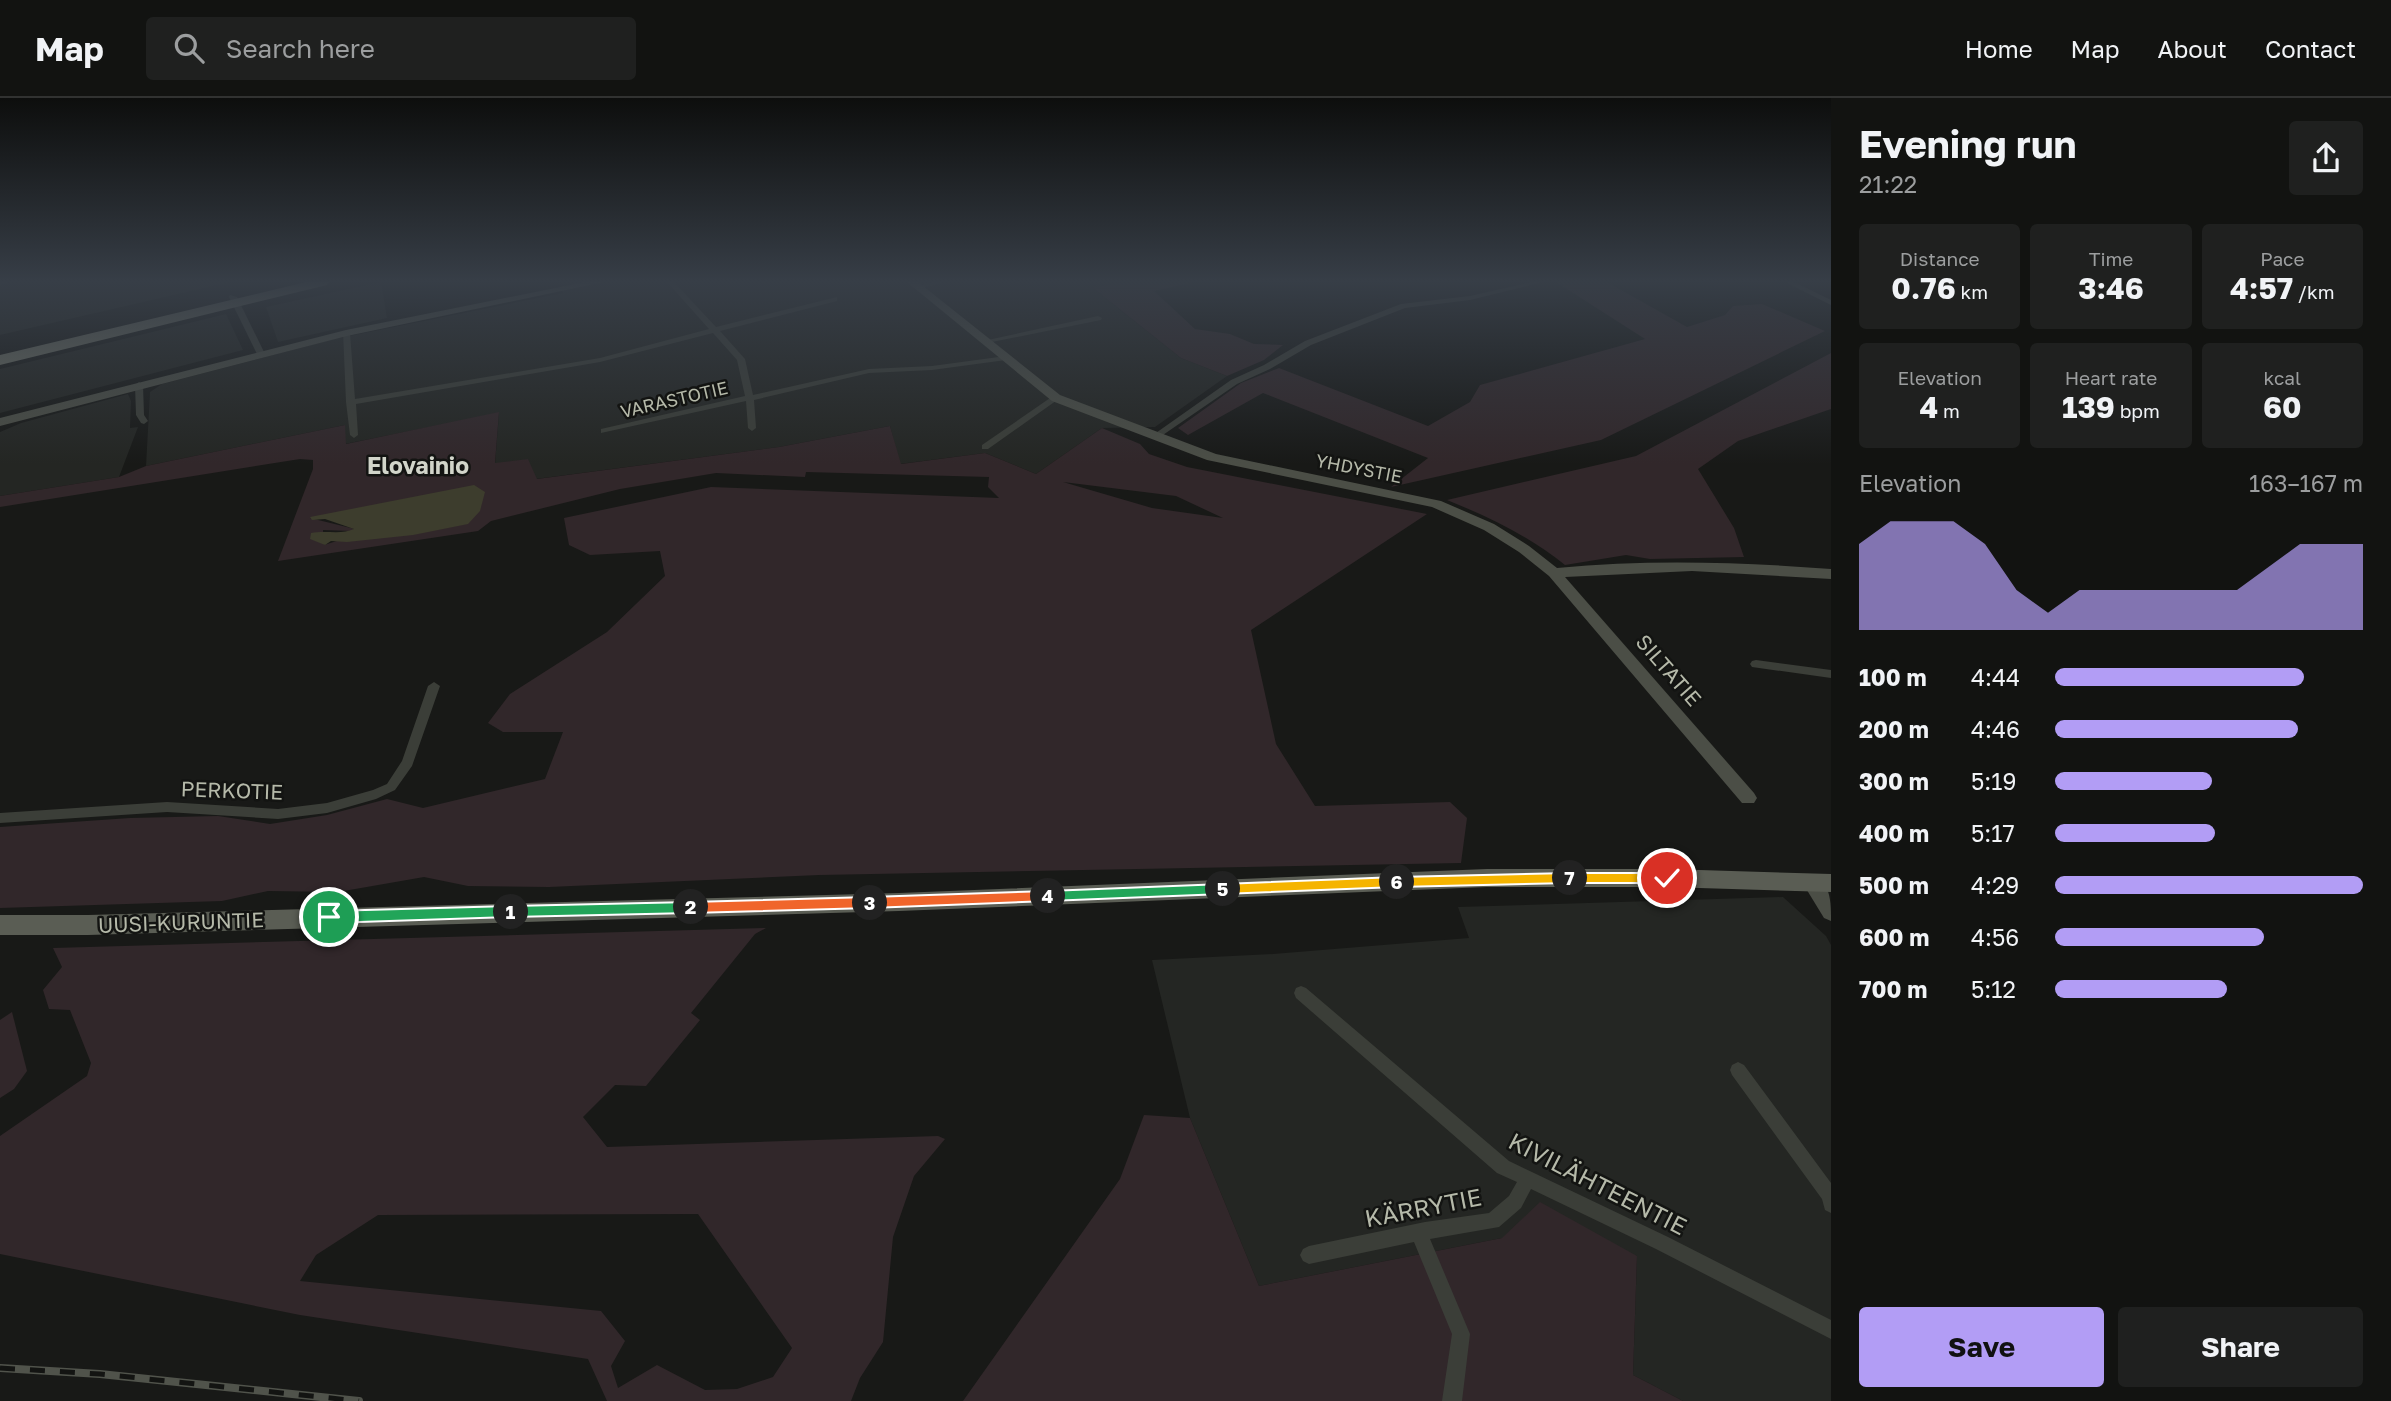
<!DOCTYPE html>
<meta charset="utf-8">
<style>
body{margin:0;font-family:"Golos Text",sans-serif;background:#1f201f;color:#f1f3f6;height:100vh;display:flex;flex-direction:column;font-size:26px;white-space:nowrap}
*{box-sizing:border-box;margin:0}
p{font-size:23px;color:#9c9e9f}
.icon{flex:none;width:38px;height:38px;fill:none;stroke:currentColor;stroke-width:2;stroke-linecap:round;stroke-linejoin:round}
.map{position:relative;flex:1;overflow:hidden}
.sheet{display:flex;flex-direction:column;background:#121311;width:560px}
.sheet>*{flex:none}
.pin{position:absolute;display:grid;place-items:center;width:60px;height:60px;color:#fff;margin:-30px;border:4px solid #fff;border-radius:50%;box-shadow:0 2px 7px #0007}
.km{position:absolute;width:35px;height:35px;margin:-18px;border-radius:50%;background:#222;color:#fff;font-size:19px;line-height:35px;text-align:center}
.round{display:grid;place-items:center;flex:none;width:74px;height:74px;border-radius:7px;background:#1f201f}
.head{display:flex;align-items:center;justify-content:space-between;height:119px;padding:0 28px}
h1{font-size:38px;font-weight:700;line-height:52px}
.stats{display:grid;grid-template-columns:repeat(3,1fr);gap:10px;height:119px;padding:7px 28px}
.stats div{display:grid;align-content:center;border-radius:7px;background:#1f201f;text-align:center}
.stats b{font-size:30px;font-weight:700}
.stats small{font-size:19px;font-weight:400}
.stats p{font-size:19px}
.chart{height:196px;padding:14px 28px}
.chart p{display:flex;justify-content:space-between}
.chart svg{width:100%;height:126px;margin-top:7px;fill:#b29df5;opacity:.7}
.primary-button{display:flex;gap:14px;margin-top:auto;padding:14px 28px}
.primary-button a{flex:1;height:80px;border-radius:7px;background:#b29df5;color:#111;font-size:28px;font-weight:700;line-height:80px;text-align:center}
.primary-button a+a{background:#1f201f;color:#f1f3f6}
ul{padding:0 28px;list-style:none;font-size:23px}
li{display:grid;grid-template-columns:112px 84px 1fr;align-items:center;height:52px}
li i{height:18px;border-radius:9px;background:#b29df5}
header{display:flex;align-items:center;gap:42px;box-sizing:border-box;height:98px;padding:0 35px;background:#121311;border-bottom:2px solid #313231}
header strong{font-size:33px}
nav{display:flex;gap:38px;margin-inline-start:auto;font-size:24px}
.search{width:490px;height:63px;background:#1f201f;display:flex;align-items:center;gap:18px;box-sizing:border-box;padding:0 24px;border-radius:7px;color:#9c9e9f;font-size:26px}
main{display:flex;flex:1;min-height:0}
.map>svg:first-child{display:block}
.built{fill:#242623}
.green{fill:#31272a;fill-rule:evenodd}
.water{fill:#3d3d2d}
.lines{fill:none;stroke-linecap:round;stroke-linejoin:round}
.street{fill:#3b3e38;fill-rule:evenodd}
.secondary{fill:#4b4e46;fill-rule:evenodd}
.primary{fill:#5a5d54;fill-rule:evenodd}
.highway{fill:#6c6f64;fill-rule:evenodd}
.rail-casing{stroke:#50534b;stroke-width:8}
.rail{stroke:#131412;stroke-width:5;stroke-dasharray:15;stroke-linecap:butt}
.split-1{fill:#22a559;stroke:#fff;stroke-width:2}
.split-2{fill:#22a559;stroke:#fff;stroke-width:2}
.split-3{fill:#f0652b;stroke:#fff;stroke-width:2}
.split-4{fill:#f0652b;stroke:#fff;stroke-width:2}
.split-5{fill:#22a559;stroke:#fff;stroke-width:2}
.split-6{fill:#f5b400;stroke:#fff;stroke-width:2}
.split-7{fill:#f5b400;stroke:#fff;stroke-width:2}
.split-8{fill:#f5b400;stroke:#fff;stroke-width:2}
.labels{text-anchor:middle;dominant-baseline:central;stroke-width:5;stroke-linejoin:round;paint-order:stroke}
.far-street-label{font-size:18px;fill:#b5b9a9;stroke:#131412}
.street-label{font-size:21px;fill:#b5b9a9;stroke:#131412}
.far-district-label{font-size:23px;font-weight:bold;fill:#d2d5ca;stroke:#131412}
.near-street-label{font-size:24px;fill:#b5b9a9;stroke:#131412}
</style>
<header>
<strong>Map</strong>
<div class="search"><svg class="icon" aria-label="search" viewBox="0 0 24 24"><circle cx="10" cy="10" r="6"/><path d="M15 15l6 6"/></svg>Search here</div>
<nav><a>Home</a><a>Map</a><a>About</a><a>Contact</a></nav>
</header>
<main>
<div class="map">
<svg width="1831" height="1303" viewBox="0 0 1831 1303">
<rect width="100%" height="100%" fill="#181917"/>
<g class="built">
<path d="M0 184H230L0 237Z"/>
<path d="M381 184 387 220 278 244 266 209Z"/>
<path d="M559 184H1122L1094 191 1181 260 1227 278 1155 329 1102 330 1036 376 985 355 900 366 890 328 779 349 536 381 495 366 499 315 345 346V327L146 368 150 294 162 286 334 241 563 195Z"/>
<path d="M226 216 243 252 0 315V271Z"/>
<path d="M128 296 131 303 130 330 138 329 119 379 0 398V334L21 325Z"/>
<path d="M1783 799 1826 838 1831 847V1303H1683L1633 1277 1637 1158 1502 1140 1259 1188 1190 1020 1152 862 1273 856 1469 840 1458 809Z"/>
</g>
<g class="green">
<path d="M1122 184H1194L1154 193 1195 231 1230 236 1254 246 1283 247 1264 262 1227 278 1181 260 1093 190Z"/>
<path d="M1556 184H1607L1687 229 1725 217 1733 208 1762 206 1825 233 1601 342 1391 389 1428 360 1263 295 1188 337 1178 330 1241 285 1279 270 1428 328 1470 304 1480 287 1645 241Z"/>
<path d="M1831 255V311L1738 343 1698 371 1734 430 1744 459 1650 461 1626 457 1565 467C1529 438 1489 419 1447 402L1636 358Z"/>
<path d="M499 314 495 365 528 361 537 381 779 349 890 328 901 366 985 355 1036 376 1102 330 1140 346 1149 356 1187 369 1427 416 1251 532 1276 646 1315 708 1450 704 1467 720 1461 765 819 777 549 789 468 788 424 779 338 794 268 793 222 803 0 810V729L130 720 218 718 270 726 327 717 387 701 423 710 545 681 563 634H503L488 625 510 596 607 534 665 478 660 453 590 457 569 447 564 420 711 389 999 400 988 389 989 379 806 374 805 379 716 375 620 391 491 423 478 433 278 463 313 371V362L300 361 0 409V398L119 379 146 368 345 327 346 346ZM1063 384 1176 398 1223 420 1152 410ZM421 398 340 442 324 447 323 432 351 433 355 431 310 420Z"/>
<path d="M766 830 755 836 691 915 700 922 646 988 615 987 583 1019 607 1049 938 1038 945 1041 914 1078 893 1139 883 1244 860 1280 851 1303H607L588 1261 300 1217 0 1156V1038L87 978 91 965 70 912 49 911 43 892 62 869 53 850ZM698 1116 792 1250 773 1279 737 1291 705 1292 657 1267 618 1290 611 1268 625 1243 601 1213 300 1183 316 1157 378 1117Z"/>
<path d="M12 914 27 973 14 991 0 1000V922Z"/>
<path d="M1144 1017 1190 1020 1259 1188 1502 1140 1540 1104 1637 1158 1633 1277 1683 1303H963L1120 1081Z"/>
</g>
<path class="water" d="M474 387 485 394 480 413 468 426 413 437 347 444 331 443 325 447 310 441 311 435C325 432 342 437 354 431L325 421 312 422 310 419Z"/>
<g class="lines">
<g class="street">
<path d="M0 184H10L0 187Z"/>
<path d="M667 184H674L716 229 837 199V203L720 233 745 261 753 297 869 271 932 268 1006 258 1010 260 1006 262 932 272 869 275 754 302 756 330 752 333 748 330 746 303 601 335V331L745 298 737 262 713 235 600 264 356 306 358 337 354 340 350 337 346 304 343 233 350 235 355 301 600 260 709 231Z"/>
<path d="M932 184H945L918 191 914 189Z"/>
<path d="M1531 184H1543L1470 202 1405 210 1311 247 1270 271 1237 286 1160 339 1153 337 1231 282 1264 267 1305 243 1401 206 1470 198Z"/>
<path d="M1785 184H1794L1831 202V207Z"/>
<path d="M230 197 237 199 265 256 264 258 257 256 229 199Z"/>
<path d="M1098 218 1102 220 1101 222 987 245 983 243Z"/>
<path d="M139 284 143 287 144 317 148 323 144 326 141 325 136 317 135 287Z"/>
<path d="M1053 298 1060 300 988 351H982V347Z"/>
<path d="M1756 562 1831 572V580L1752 569 1750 566 1752 563Z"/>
<path d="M434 584 440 588 412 668 395 692 376 701 327 715 278 721 167 714 0 725V715L167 704 278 711 327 705 373 692 387 686 402 663 428 588Z"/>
<path d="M1301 888 1306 890 1509 1063 1668 1139 1831 1222V1241L1656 1151 1531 1091 1521 1110 1499 1129 1430 1141 1470 1236 1462 1303H1442L1452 1236 1414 1144 1309 1166 1303 1163 1300 1157 1303 1151 1309 1148 1425 1124 1489 1115 1509 1098 1517 1084 1497 1075 1296 900 1294 895 1296 890Z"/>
<path d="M1738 964 1744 967 1831 1085V1115L1825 1112 1822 1101 1732 977 1730 972 1732 967Z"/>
</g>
<g class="secondary">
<path d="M585 184H604L347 238 0 328V320L346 232Z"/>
<path d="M907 184H918L1060 297 1216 356 1441 403 1494 426 1529 448 1557 470C1649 461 1739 464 1831 471V481L1692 473 1565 479 1754 695 1757 700 1754 705H1742L1549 478 1519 454 1484 432 1432 409 1207 362 1052 303Z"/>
<path d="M1812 776C1831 783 1831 805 1831 823L1824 820 1802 784 1805 778Z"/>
</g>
<path class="primary" d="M1487 771H1667L1831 776V794L1667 789H1487L899 813 88 837H0V817H88L899 795Z"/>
<path class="highway" d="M306 184H329L327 187 0 267V257Z"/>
<g class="rail-casing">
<path id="rail" d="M0 1270 100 1276 359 1303"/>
</g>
<use href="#rail" class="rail"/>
</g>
<linearGradient id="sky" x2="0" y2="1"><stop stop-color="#0d0e0d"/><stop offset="0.5" stop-color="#373e47"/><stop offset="1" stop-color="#373e47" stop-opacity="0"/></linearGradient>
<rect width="1831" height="366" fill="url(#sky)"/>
<path class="split-1" d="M511 808 517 814 511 819 329 825 322 819 329 813Z"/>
<path class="split-2" d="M691 804 697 809 691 815 511 819 504 814 511 808Z"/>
<path class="split-3" d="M870 799 876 805 870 810 691 815 684 809 691 804Z"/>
<path class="split-4" d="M1048 793 1054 798 1048 803 870 810 864 805 870 799Z"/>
<path class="split-5" d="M1223 786 1230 791 1223 796 1048 803 1041 798 1048 793Z"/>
<path class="split-6" d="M1397 779 1403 784 1397 789 1223 796 1217 791 1223 786Z"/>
<path class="split-7" d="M1570 775 1577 780 1570 785 1397 789 1391 784 1397 779Z"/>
<path class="split-8" d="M1570 775H1667L1673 780 1667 785H1570L1564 780Z"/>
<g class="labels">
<g class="far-street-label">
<text transform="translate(674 301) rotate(-13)">VARASTOTIE</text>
<text transform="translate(1359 370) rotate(11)">YHDYSTIE</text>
</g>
<g class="street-label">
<text transform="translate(1669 572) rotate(49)">SILTATIE</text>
<text transform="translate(232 692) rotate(2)">PERKOTIE</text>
<text transform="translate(181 824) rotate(-2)">UUSI-KURUNTIE</text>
</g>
<g class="far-district-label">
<text x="418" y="367">Elovainio</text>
</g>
<g class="near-street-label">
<text transform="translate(1598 1085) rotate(27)">KIVILÄHTEENTIE</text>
<text transform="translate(1423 1109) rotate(-11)">KÄRRYTIE</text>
</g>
</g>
</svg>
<div class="pin" style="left:329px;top:819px;background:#1e9e55"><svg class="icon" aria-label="arrive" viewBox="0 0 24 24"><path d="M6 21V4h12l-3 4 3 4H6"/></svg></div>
<div class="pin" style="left:1667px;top:780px;background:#d93025"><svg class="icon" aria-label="check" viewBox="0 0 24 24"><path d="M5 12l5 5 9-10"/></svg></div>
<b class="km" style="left:511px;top:814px">1</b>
<b class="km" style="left:691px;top:809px">2</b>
<b class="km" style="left:870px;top:805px">3</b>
<b class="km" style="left:1048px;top:798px">4</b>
<b class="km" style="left:1223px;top:791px">5</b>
<b class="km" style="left:1397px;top:784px">6</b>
<b class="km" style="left:1570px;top:780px">7</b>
</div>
<section class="sheet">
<div class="head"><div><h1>Evening run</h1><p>21:22</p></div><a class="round"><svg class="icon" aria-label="share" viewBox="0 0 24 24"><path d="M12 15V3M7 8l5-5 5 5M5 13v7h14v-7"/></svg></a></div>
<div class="stats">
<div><p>Distance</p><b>0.76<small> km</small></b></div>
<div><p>Time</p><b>3:46</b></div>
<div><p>Pace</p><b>4:57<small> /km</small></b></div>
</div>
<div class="stats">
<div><p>Elevation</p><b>4<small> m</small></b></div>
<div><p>Heart rate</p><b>139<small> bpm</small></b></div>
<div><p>kcal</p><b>60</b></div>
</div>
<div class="chart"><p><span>Elevation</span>163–167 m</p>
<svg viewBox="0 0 160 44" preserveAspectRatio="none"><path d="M0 44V14L10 6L20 6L30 6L40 14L50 30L60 38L70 30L80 30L90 30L100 30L110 30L120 30L130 22L140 14L150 14L160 14V44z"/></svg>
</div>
<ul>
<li><b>100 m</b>4:44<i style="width:81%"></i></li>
<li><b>200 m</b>4:46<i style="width:79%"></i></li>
<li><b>300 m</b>5:19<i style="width:51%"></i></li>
<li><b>400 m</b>5:17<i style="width:52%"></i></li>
<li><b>500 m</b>4:29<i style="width:100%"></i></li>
<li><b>600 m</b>4:56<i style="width:68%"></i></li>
<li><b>700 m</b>5:12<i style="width:56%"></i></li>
</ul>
<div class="primary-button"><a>Save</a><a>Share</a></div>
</section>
</main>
